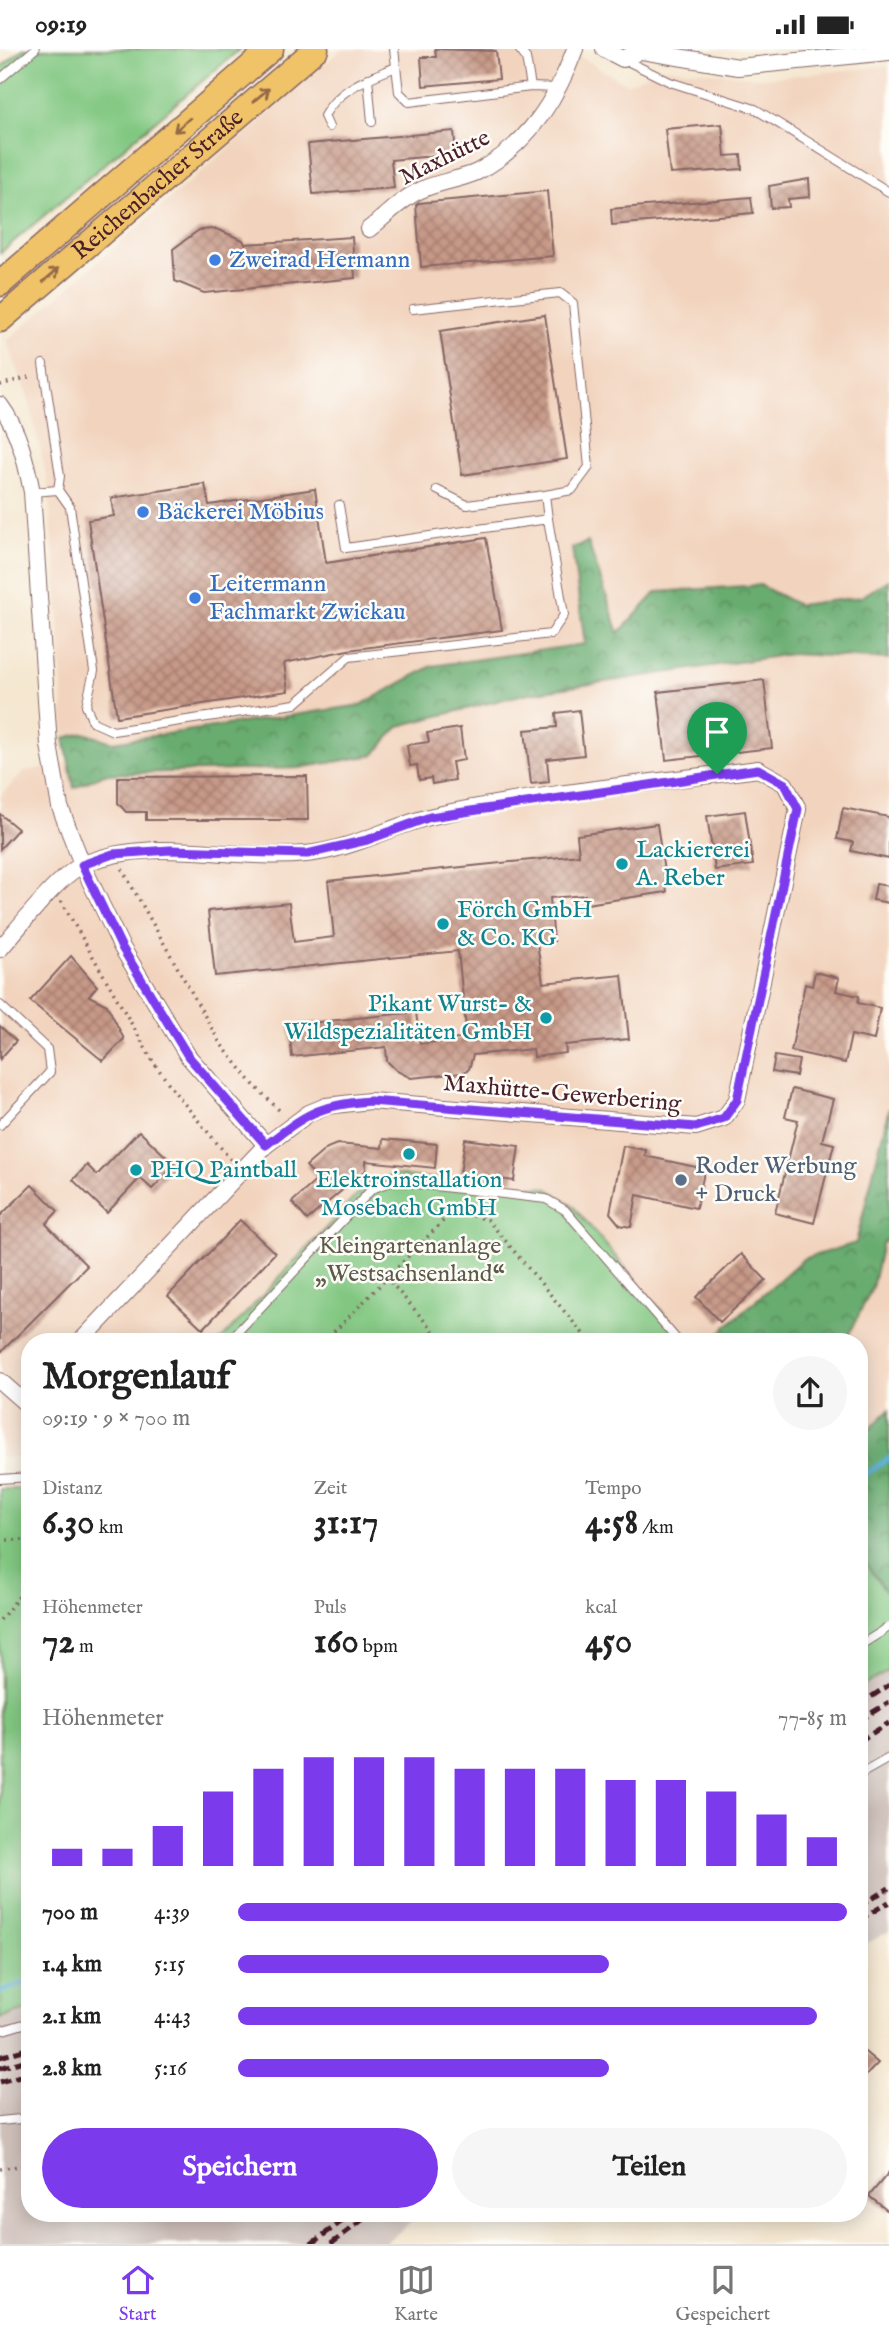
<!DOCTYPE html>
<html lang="de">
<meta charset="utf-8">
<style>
body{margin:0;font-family:"IM FELL English",serif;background:#f6f6f6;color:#222;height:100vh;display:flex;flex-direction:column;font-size:26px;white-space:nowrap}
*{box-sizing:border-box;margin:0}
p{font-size:23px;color:#767676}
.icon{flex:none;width:38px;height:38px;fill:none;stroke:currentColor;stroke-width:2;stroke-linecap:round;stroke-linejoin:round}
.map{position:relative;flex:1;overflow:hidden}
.sheet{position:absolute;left:21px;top:1284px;width:847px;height:889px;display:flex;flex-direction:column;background:#fff;border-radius:28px;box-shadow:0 4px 18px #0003}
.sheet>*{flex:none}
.pin{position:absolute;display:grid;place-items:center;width:60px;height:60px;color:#fff;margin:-72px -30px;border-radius:50% 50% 50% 0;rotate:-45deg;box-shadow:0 0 7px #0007}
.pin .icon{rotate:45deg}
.round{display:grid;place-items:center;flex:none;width:74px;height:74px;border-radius:37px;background:#f6f6f6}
.head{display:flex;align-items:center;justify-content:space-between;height:119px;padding:0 21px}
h1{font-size:38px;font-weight:700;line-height:52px}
.stats{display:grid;grid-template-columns:repeat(3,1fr);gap:10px;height:119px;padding:7px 21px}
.stats div{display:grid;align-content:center}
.stats b{font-size:35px;font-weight:700}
.stats small{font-size:19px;font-weight:400}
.stats p{font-size:19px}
.chart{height:196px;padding:14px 21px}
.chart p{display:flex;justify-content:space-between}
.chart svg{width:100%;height:126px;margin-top:7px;stroke:#7c3aed;stroke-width:6}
.action{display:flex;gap:14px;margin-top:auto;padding:14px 21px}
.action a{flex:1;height:80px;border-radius:42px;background:#7c3aed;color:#fff;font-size:28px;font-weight:700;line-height:80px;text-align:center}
.action a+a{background:#f6f6f6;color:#222}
ul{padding:0 21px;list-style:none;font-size:23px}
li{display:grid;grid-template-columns:112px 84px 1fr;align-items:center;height:52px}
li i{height:18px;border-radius:9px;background:#7c3aed}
.status{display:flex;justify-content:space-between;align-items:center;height:49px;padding:0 35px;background:#fff;direction:ltr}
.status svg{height:19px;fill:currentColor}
.menu{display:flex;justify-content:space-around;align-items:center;height:98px;border-top:2px solid #e0e0e0;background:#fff;font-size:19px;color:#767676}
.menu a{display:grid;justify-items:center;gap:4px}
.menu .active{color:#7c3aed}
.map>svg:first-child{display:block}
.built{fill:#f2d4be}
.industrial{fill:#cfc0ba}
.green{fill:#81c781;stroke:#667356;stroke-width:2}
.forest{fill:url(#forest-crowns);stroke:#59664d;stroke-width:2}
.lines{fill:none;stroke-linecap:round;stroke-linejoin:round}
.stream{stroke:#61b0db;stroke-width:5}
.building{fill:url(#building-cross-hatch)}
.lane-casing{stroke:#866565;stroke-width:10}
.street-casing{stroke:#866565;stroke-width:18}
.primary-casing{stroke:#866565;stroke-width:27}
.path{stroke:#866565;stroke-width:3.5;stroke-dasharray:2 5;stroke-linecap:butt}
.lane{stroke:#fff;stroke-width:8}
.street{stroke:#fff;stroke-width:16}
.primary{stroke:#f0c369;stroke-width:24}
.rail{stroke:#4a1f2b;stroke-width:5;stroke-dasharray:10 5;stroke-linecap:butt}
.oneway{stroke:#956947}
.route-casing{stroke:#fff;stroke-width:14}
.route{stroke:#7c3aed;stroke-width:9}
.shop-dot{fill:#3f7fe0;stroke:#fdfcf7;stroke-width:2.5}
.culture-dot{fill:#0f9aa8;stroke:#fdfcf7;stroke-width:2.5}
.service-dot{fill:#5c6f8a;stroke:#fdfcf7;stroke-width:2.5}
.labels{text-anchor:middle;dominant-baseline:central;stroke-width:5;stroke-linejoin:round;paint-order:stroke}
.street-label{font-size:24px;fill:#4a1f2b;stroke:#fdfcf7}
.shop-label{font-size:24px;fill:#366cbe;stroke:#fdfcf7;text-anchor:start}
.culture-label{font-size:24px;fill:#0d838f;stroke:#fdfcf7;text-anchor:start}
.service-label{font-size:24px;fill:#4e5e75;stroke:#fdfcf7;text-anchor:start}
.park-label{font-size:24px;fill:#5d5a49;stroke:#fdfcf7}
</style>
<div class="status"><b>09:19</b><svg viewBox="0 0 49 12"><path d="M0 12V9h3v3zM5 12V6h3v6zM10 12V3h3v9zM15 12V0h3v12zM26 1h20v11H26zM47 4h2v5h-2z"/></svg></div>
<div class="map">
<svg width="889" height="2195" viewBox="0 0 889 2195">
<defs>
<pattern id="forest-crowns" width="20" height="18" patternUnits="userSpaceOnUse" patternTransform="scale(1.75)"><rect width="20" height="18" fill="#68ac6f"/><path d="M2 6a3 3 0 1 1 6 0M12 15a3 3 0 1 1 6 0" fill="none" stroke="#588b5b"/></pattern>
<pattern id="building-cross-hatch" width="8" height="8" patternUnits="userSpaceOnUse" patternTransform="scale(1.75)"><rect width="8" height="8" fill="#c79987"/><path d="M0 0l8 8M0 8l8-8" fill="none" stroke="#a47c6f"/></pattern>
</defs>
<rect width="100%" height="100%" fill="#fdfcf7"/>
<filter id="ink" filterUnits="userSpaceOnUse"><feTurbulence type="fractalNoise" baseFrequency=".0143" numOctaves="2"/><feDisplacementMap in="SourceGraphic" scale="14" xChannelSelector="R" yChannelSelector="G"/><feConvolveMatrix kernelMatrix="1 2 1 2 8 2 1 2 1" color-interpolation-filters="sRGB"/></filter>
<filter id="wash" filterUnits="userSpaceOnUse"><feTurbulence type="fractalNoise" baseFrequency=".00686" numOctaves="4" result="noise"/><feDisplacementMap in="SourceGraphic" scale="28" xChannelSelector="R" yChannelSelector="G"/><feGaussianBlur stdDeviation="1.57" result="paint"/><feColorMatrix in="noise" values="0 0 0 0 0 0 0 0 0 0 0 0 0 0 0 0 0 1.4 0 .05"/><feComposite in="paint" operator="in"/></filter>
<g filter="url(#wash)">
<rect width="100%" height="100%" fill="#f5e7d0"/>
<path class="built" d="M342 0H567L627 35 662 18 764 29 889 17V1361L859 1390V1293H688L572 1156 369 1133 219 1293H30V1408H0V747L23 723 69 713 64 689 58 546 47 429 29 351 7 292Z"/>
<g class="industrial">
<path d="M889 1622V1882L859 1899V1639Z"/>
<path d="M30 1960V2165H422L383 2195H0V1969Z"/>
</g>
<g class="green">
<path d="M23 0H240L0 204V19Z"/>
<path d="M394 1126 547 1139 572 1156 688 1293H219L369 1133Z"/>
<path d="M0 1440H30V1960L0 1969Z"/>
<path d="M859 1506 889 1546V1622L859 1639Z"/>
</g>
<g class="forest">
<path d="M588 493 619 584 657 543 760 536 798 556 861 548 889 531V610L791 605 524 645 399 677 374 706 299 719 104 725 74 739 64 689 84 684 112 693 361 656 432 617 585 595 572 499Z"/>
<path d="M889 1059V1189L882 1195 872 1239 845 1293H709L803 1210 856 1194Z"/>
<path d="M889 1361V1546L859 1506V1390Z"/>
</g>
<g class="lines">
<g class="stream">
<path d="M859 1430 889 1409"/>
<path d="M0 1943 30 1932"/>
</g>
</g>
<g id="blocks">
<g class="building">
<path d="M435 0 496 2 499 30 423 37 421 8H436Z"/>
<path d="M722 75 725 107 741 106 742 120 670 125 665 80Z"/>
<path d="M454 82 456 105 391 111 394 139 313 145 308 95Z"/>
<path d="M809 130 810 148 788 150 789 158 771 159 769 137Z"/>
<path d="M547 142 553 207 421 218 416 156 419 154Z"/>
<path d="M751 148 753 164 612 176 611 160Z"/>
<path d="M216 180 243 191 245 195 352 188 355 229 204 244 175 232 173 200 199 181Z"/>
<path d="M545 266 567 410 462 426 440 282Z"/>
<path d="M205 435 209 456 315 440 326 514 486 489 502 581 348 601 284 614 288 642 117 668 88 471 114 467 111 449Z"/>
<path d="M764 631 772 699 666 711 658 643Z"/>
<path d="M579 661 584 706 547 710 549 733 531 735 525 681 557 678 556 664Z"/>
<path d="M460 679 464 711 452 713 455 731 432 735 431 729 419 731 417 716 410 717 407 696 429 693 427 684Z"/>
<path d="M307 727 308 771H146V763H126L118 754V728Z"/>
<path d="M843 759 889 768V810L851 802 853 793 837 790Z"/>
<path d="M745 762 753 816 715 821 707 767Z"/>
<path d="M0 765 18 780 0 800Z"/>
<path d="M657 775 667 843 586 855 585 846 550 849 554 892 537 894 543 934 622 926 629 990 565 996 566 1004 534 1008 533 1000 473 1006 469 1020 462 1024 411 1029 397 1022 387 1012 386 998 292 1008 289 976 416 963 420 995 467 989 458 902 215 927 208 862 289 854 294 893 334 888 328 832 579 806 577 786Z"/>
<path d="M876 835 889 837V854L873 851Z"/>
<path d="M71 907 97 937 89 947 107 956 124 990 103 1012 30 952Z"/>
<path d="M815 923 839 929 836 942 859 947 858 954 880 959 874 991 851 986 845 1014 791 1002 805 935 812 937Z"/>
<path d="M0 977 16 992 0 1010Z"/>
<path d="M775 1007 799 1011 796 1027 772 1023Z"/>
<path d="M792 1040 833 1050 822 1092 834 1095 814 1174 775 1164 798 1071 785 1068Z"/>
<path d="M139 1082 175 1116 152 1140 140 1129 107 1164 73 1131 87 1116 97 1126Z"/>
<path d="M383 1090 437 1095 435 1119 366 1112V1121L307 1171 292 1153 318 1130 306 1117 327 1099 337 1095 382 1099Z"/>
<path d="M465 1090 519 1097 514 1132 460 1125Z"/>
<path d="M623 1097 646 1101 645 1107 705 1120 696 1159 637 1146 631 1178 620 1176 610 1164Z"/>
<path d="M32 1136 58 1162 46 1175 87 1217 0 1304V1167Z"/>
<path d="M240 1171 275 1204 203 1280 168 1247Z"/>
<path d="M741 1205 766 1231 720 1273 696 1248Z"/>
<path d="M859 1998 878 2014 859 2034Z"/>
<path d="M889 2123V2163L869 2147Z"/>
</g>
</g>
</g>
<g filter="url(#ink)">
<use href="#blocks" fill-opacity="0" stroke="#866565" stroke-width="2"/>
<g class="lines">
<g class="lane-casing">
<g id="lane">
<path d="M394 0 399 43 409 53 531 38 558 39"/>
<path d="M519 0 526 9 531 38"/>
<path d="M625 11 670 33 755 60 889 143"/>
<path d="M368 29 372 73"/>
<path d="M0 30 35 0"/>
<path d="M329 78 324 67C338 40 369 29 396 18"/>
<path d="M413 260 560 244 573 254 589 418 572 441 545 446 548 470"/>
<path d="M58 441 70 458 94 622 86 657 93 673 113 682 295 655 349 608 551 585 564 566 548 470 346 499 339 456"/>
<path d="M437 441 467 456 545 446"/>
<path d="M32 443 58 441 60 427 43 315"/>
<path d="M0 956 47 1000 50 1023 0 1076"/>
<path d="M228 1293 372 1140 392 1132 546 1150 565 1161 679 1293"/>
<path d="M0 1430 30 1428"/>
<path d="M859 1597 889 1578"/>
<path d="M859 1726 889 1709"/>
<path d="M0 1982 30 1973"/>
<path d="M0 2072 30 2069"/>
</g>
</g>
<g class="street-casing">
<g id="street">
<path d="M604 0 623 10 644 0"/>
<path d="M642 2 738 18 889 3"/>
<path d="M369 180C385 168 402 149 421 141 438 133 459 131 477 123 527 97 556 52 575 0"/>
<path d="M0 356C19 381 26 413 32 443L49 696 60 758 82 815 121 897 188 1007 266 1096"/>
<path d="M0 900C20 878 59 825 86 814 156 786 234 813 306 805 351 801 390 777 433 767 539 744 650 734 758 720L785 735 798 760 737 1051 724 1069 696 1078 370 1052 326 1057 309 1064 266 1096 80 1293"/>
<path d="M0 1332 24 1353"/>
</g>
</g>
<g class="primary-casing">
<g id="primary">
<path d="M0 235 271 0"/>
<path id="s1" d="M0 271 316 0"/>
</g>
</g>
<g class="path">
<path d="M0 336 32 327"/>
<path d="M122 820 220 994 253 1035 282 1064"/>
<path d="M61 852 154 1014 177 1046 231 1111"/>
<path d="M386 1228 443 1293"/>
<path d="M324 1293 445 1170 458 1163 488 1171 590 1293"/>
<path d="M0 1491H30"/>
<path d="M0 1571 30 1534"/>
<path d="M0 2120 30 2115"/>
</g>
<use href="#lane" class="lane"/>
<use href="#street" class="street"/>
<use href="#primary" class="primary"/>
<g class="rail">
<path d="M859 1656 889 1636"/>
<path d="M859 1672 889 1653"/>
<path d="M859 1692 889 1674"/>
<path d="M859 1857 889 1839"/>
<path d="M859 1871 889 1853"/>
<path d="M0 2008 30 1999"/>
<path d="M0 2019 30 2010"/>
<path d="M0 2033 30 2024"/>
<path d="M311 2195 352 2165"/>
<path d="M331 2195 370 2165"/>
</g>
</g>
<defs><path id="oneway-shaft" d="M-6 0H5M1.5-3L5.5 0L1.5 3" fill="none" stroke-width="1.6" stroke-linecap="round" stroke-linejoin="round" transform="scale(1.75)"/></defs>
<g class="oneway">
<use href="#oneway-shaft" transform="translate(261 46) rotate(-40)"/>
<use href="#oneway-shaft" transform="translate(182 76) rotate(139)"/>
<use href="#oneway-shaft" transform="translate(51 226) rotate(-41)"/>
</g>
</g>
<g class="lines" filter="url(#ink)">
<g class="route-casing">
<path id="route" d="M758 720 785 735 798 760 737 1051 724 1069 696 1078 370 1052C318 1056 306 1065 266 1096L188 1007 121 897 82 816 113 805 170 801 307 805 367 791 430 768Z"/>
</g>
<use href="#route" class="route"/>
</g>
<g class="shop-dot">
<circle cx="215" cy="211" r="7"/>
<circle cx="143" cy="463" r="7"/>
<circle cx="195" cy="549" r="7"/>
</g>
<g class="culture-dot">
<circle cx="622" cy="815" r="7"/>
<circle cx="443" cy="875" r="7"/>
<circle cx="546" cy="969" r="7"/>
<circle cx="409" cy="1105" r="7"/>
<circle cx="136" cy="1121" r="7"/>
</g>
<circle class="service-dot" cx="681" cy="1131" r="7"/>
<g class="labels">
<g class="street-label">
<text transform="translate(445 109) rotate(-26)">Maxhütte</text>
<text stroke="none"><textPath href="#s1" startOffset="208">Reichenbacher Straße</textPath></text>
<text transform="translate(562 1045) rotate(5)">Maxhütte-Gewerbering</text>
</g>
<g class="shop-label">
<text x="229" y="211">Zweirad Hermann</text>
<text x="157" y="463">Bäckerei Möbius</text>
<text x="209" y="535">Leitermann<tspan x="209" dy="28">Fachmarkt Zwickau</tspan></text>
</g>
<g class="culture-label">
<text x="636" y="801">Lackiererei<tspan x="636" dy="28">A. Reber</tspan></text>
<text x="457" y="861">Förch GmbH<tspan x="457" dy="28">&amp; Co. KG</tspan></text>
<text x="532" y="955" text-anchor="end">Pikant Wurst- &amp;<tspan x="532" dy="28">Wildspezialitäten GmbH</tspan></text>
<text x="150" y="1121">PHQ Paintball</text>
<text x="409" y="1131" text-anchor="middle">Elektroinstallation<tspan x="409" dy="28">Mosebach GmbH</tspan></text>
</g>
<g class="service-label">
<text x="695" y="1117">Roder Werbung<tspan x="695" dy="28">+ Druck</tspan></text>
</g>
<g class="park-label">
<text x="410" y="1197">Kleingartenanlage<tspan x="410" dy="28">„Westsachsenland“</tspan></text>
</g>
</g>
</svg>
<div class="pin" style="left:717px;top:725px;background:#1e9e55"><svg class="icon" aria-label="arrive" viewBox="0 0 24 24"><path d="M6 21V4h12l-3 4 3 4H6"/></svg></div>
<section class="sheet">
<div class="head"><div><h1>Morgenlauf</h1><p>09:19 · 9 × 700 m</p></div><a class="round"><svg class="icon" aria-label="share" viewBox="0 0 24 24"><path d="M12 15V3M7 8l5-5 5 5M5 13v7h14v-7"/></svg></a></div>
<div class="stats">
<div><p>Distanz</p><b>6.30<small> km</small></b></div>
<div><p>Zeit</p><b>31:17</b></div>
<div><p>Tempo</p><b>4:58<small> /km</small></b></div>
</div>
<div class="stats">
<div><p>Höhenmeter</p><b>72<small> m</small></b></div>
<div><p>Puls</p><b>160<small> bpm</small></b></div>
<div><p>kcal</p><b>450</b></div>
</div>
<div class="chart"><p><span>Höhenmeter</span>77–85 m</p>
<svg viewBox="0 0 160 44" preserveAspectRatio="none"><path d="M5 44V38M15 44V38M25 44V30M35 44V18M45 44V10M55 44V6M65 44V6M75 44V6M85 44V10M95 44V10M105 44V10M115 44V14M125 44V14M135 44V18M145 44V26M155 44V34"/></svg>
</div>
<ul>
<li><b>700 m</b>4:39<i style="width:100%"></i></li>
<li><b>1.4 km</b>5:15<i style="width:61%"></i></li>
<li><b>2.1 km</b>4:43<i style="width:95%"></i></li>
<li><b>2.8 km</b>5:16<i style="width:61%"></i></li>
</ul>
<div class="action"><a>Speichern</a><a>Teilen</a></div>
</section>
</div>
<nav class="menu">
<a class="active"><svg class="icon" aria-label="home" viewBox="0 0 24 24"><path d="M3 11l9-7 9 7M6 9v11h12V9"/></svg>Start</a>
<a><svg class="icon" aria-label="map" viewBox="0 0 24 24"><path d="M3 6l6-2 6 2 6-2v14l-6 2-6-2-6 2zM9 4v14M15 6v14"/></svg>Karte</a>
<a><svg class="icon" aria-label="saved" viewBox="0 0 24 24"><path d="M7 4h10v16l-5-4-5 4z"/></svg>Gespeichert</a>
</nav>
